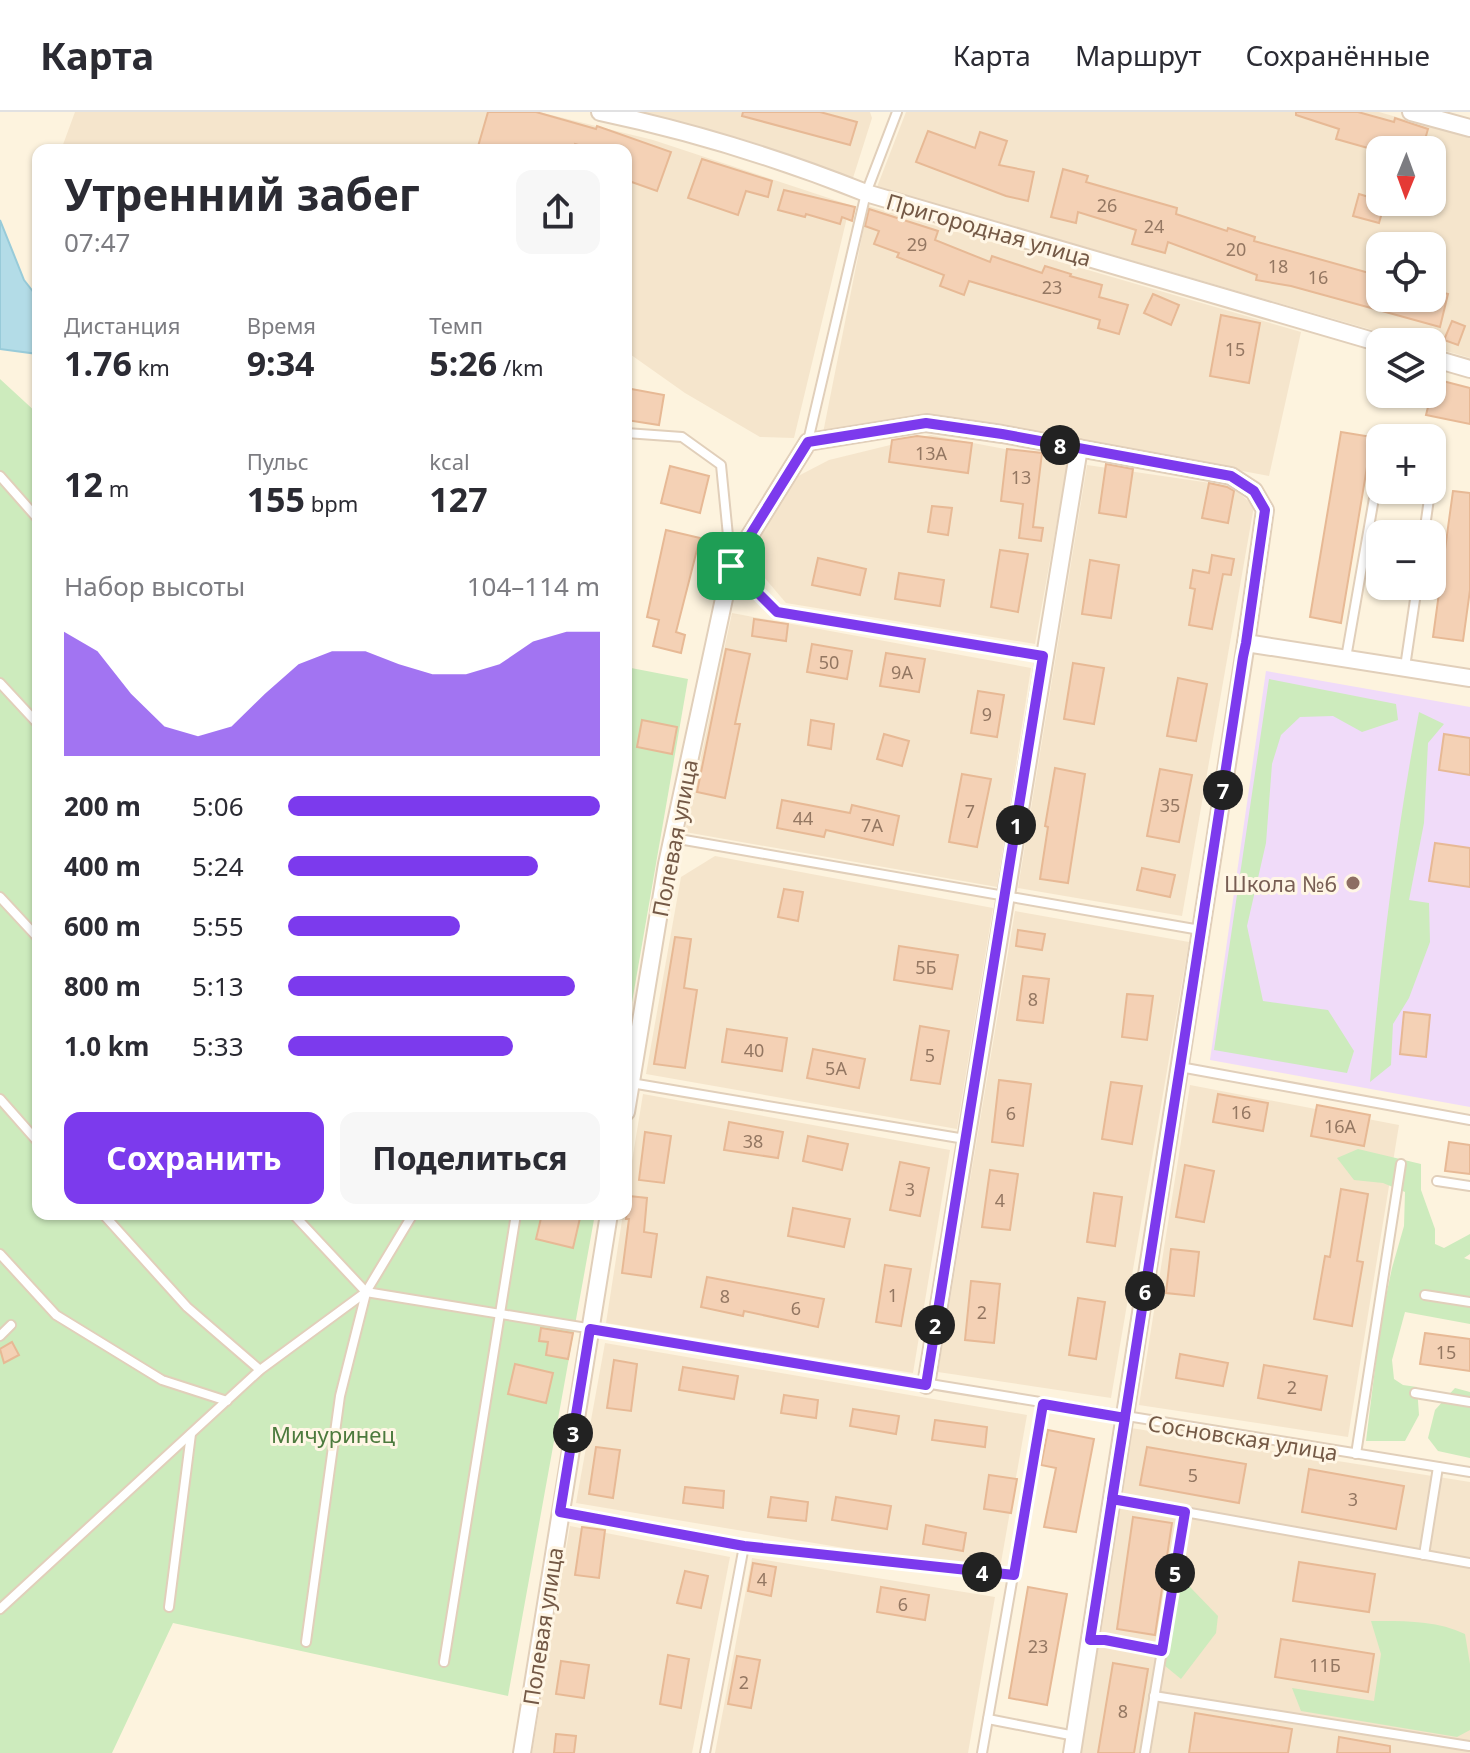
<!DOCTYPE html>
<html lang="ru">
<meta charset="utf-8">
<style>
body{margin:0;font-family:"Noto Sans",sans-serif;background:#f7f7f7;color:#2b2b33;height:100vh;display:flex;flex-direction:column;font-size:30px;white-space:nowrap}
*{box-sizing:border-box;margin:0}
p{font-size:26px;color:#7c7c81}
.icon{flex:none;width:44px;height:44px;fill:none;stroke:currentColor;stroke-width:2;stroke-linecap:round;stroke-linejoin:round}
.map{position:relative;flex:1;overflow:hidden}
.panel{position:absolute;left:32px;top:32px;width:600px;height:1076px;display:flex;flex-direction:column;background:#fff;border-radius:16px;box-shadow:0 2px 6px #0004}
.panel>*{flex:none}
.needle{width:52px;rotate:181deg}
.tools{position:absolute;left:1366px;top:24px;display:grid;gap:16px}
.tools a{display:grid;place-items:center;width:80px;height:80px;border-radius:16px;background:#fff;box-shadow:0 2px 6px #0004;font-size:40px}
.pin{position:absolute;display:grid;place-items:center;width:68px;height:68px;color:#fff;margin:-34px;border-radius:16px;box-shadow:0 4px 12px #0006}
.km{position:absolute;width:40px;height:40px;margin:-20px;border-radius:50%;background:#222;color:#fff;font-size:22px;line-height:40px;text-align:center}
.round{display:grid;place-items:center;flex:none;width:84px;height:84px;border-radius:16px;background:#f7f7f7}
.head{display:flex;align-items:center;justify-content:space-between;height:136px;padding:0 32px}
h1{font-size:44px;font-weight:700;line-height:60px}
.figures{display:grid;grid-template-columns:repeat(3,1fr);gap:12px;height:136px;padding:8px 32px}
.figures div{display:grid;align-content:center}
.figures b{font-size:34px;font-weight:700}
.figures small{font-size:22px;font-weight:400}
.figures p{font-size:22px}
.chart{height:224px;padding:16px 32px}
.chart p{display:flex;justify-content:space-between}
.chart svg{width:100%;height:144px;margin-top:8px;fill:#7c3aed;opacity:.7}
.primary-button{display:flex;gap:16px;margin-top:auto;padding:16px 32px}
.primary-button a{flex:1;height:92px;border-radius:16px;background:#7c3aed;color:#fff;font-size:32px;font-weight:700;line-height:92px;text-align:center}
.primary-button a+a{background:#f7f7f7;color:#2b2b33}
ul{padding:0 32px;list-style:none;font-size:26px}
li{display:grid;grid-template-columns:128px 96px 1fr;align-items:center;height:60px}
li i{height:20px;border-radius:10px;background:#7c3aed}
header{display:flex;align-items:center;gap:48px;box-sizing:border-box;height:112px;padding:0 40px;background:#fff;border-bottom:2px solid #e1e1e2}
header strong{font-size:38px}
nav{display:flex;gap:44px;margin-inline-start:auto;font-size:28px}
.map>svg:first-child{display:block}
.residential{fill:#f5e5cc;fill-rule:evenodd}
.education{fill:#f0dbf9}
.green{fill:#cdebbd}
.water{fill:#b3dce7;stroke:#98cbd9;stroke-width:2}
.building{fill:#f4d1b5;stroke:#e7b995;stroke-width:2}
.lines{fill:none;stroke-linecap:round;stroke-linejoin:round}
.service-casing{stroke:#e1cfba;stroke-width:12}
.minor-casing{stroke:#e1cfba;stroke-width:20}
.service{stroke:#fff;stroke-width:8}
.minor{stroke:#fff;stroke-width:16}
.route-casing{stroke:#fff;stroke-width:16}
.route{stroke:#7c3aed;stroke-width:10}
.education-dot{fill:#8d6e63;stroke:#fff6e5;stroke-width:3}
.labels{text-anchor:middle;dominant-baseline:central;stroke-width:6;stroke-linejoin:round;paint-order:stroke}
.number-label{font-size:18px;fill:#947762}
.street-label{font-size:22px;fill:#745946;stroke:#fff6e5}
.education-label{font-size:22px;fill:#785e54;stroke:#fff6e5;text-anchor:end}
.park-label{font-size:22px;fill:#4c7a3d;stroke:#fff6e5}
</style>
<header>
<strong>Карта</strong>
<nav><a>Карта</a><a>Маршрут</a><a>Сохранённые</a></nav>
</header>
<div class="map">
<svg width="1470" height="1641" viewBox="0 0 1470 1641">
<rect width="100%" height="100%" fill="#fdf3de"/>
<g class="residential">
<path d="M75 0H539L653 28 850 93 794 326 760 325 685 281 627 240 626 38H61Z"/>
<path d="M631 0H870L872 6 853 66 673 10Z"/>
<path d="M906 0H1379L1470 26V246L1432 235V230H1414L877 75ZM1380 38H1432V90H1380ZM1380 134H1432V186H1380Z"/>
<path d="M868 94 1301 220 1269 364 962 306 906 308 823 321Z"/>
<path d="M931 323 1068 349 1035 532 786 491 747 445 777 375 829 348Z"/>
<path d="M1087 353 1231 374 1254 394 1182 804 1018 776Z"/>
<path d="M732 501 1031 556 997 775 685 720Z"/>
<path d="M715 744 993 796 957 1017 646 962 681 765Z"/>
<path d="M1015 799 1189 830 1111 1286 938 1260Z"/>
<path d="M1190 973 1399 1013 1348 1325 1139 1293Z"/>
<path d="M643 982 950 1038 913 1261 606 1211 623 1102H626V1086Z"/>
<path d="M605 1231 1027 1303 999 1462 576 1391Z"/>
<path d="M1131 1316 1470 1370V1641H1080Z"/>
<path d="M570 1414 730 1445 692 1641H532Z"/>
<path d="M752 1446 995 1485 968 1641H715Z"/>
</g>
<path class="education" d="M1266 559 1470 595V995L1210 948Z"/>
<g class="green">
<path d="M0 267 38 302V1102H595L508 1584 173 1511 112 1641H0Z"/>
<path d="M626 555 688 567 626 925Z"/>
<path d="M1269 567 1396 592 1398 608 1362 620 1333 604 1300 605 1281 623 1272 652 1266 731 1247 814 1263 889 1328 898 1354 939 1347 961 1214 938Z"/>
<path d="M1419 600 1444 612 1428 631 1424 711 1409 788 1429 791 1430 830 1409 886 1393 912 1391 953 1370 970C1381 846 1396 722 1419 600Z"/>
<path d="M1358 1037 1421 1052V1078L1435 1117V1132L1444 1136 1470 1122V1142L1464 1146 1470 1148V1212L1405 1200 1392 1248 1394 1267 1403 1273 1417 1275 1419 1303 1405 1329H1366L1381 1208 1392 1156 1404 1114 1405 1080 1383 1071 1354 1068 1337 1046Z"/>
<path d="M1455 1276 1470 1280V1346L1438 1339 1428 1326 1435 1298Z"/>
<path d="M1190 1475 1218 1504 1216 1521 1181 1567 1153 1544 1167 1478Z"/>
<path d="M1371 1509C1403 1509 1436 1508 1465 1522L1470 1552V1618L1457 1625 1301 1599 1292 1576 1374 1589 1381 1542Z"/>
</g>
<path class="water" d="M0 108 24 168 38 186V242L0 237Z"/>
<g class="building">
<path d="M488 0H536L596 17 597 14 671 40 657 79 626 68V38H596L575 32 573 38H477Z"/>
<path d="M743 0H820L857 10 850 33 742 4Z"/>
<path d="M1296 0H1358L1394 10 1395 6 1428 17 1422 38H1375L1336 27 1339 17 1296 3Z"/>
<path d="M928 19 975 36 980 20 1007 29 999 53 1034 60 1028 89 1006 84 916 50Z"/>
<path d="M702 47 772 69 768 85 746 79 738 103 688 86Z"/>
<path d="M1063 57 1088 64 1086 70 1177 96 1176 102 1227 119 1228 116 1255 125 1254 129 1380 164V186H1432V178L1448 182 1440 215 1291 174 1256 168 1257 163 1168 130 1165 141 1132 132 1136 118 1078 100 1076 111 1051 105Z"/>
<path d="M784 78 855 95 852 109 842 105 840 112 806 102 805 105 778 98Z"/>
<path d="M1359 82 1385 90 1379 111 1353 104Z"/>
<path d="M869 97 938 119 935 128 990 150 992 144 1042 161 1045 154 1071 162 1070 164 1102 173 1099 185 1128 193 1119 222 1098 216 1100 208 969 169 964 183 940 174 944 163 897 145 899 141 874 132 879 119 865 114Z"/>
<path d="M1153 182 1179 193 1171 213 1144 201Z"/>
<path d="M1221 203 1260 211 1249 271 1210 264Z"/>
<path d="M1452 209 1465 214 1458 233 1444 228Z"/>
<path d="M1435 267 1470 276V312L1426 303Z"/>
<path d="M626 276 664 283 659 313 626 308Z"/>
<path d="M1341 320 1372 325 1341 511 1310 505Z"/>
<path d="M917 324 972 331 968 361 889 350 892 328Z"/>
<path d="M1007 337 1042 341 1033 415 1043 416 1041 429 1019 426 1023 392 1001 389Z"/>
<path d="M1106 352 1133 357 1126 405 1099 401Z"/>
<path d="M670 354 709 364 700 401 661 391Z"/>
<path d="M1209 371 1227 375 1234 379 1228 411 1202 406Z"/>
<path d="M1453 379 1470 381V478L1463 529 1433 525Z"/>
<path d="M932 394 952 396 948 423 928 420Z"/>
<path d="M666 418 700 426 676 520 685 523 681 541 653 534 659 508 647 505Z"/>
<path d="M1000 438 1028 442 1018 500 991 495Z"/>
<path d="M1212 443 1234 447 1231 463 1223 462 1212 517 1189 513 1195 477 1190 476 1193 458 1209 461Z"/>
<path d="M818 446 866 457 860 483 812 473Z"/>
<path d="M1090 448 1119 453 1111 506 1082 502Z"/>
<path d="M899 461 944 468 940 494 895 487Z"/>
<path d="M754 507 788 512 786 529 752 524Z"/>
<path d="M812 532 852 539 847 567 807 560Z"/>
<path d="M726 537 750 542 735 612H740L725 686 697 680Z"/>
<path d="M886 541 925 547 919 580 880 574Z"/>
<path d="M1073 551 1104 556 1094 612 1064 607Z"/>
<path d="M1178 566 1207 572 1196 629 1167 624Z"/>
<path d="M978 579 1004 583 997 625 971 621Z"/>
<path d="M642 608 677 615 672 642 637 635Z"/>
<path d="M811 608 834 612 831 637 808 633Z"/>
<path d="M884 622 909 629 902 654 877 647Z"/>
<path d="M1444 622 1470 626V663L1439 658Z"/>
<path d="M1055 656 1085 662 1068 771 1040 767 1048 715 1045 714Z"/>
<path d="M1160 657 1192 663 1179 730 1147 724Z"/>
<path d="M962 662 991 667 977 735 949 730Z"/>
<path d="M782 688 850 701 852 693 899 704 893 733 826 718 824 725 777 716Z"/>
<path d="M1435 731 1470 736V775L1429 769Z"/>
<path d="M1142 756 1175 763 1170 785 1137 778Z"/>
<path d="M784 777 803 780 798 809 778 805Z"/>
<path d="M1018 818 1045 822 1042 838 1016 834Z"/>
<path d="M675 825 691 827 684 876 697 878 685 956 654 952Z"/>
<path d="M899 834 958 843 952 877 894 868Z"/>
<path d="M1023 864 1049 867 1043 911 1017 908Z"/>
<path d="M1127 882 1153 884 1147 928 1122 925Z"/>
<path d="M1404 900 1430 903 1426 945 1400 942Z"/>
<path d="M920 914 949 919 940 972 911 968Z"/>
<path d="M727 917 787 926 782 959 722 950Z"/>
<path d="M813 937 865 947 859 976 807 966Z"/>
<path d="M999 968 1031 972 1023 1034 992 1030Z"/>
<path d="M1111 970 1142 974 1132 1032 1102 1027Z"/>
<path d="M1218 982 1268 991 1263 1019 1213 1010Z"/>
<path d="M1317 993 1370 1003 1364 1034 1311 1024Z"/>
<path d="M729 1010 783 1020 778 1046 724 1038Z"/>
<path d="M645 1020 671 1024 664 1071 639 1068Z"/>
<path d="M808 1024 848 1032 842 1058 803 1049Z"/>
<path d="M1449 1030 1470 1033V1062L1445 1059Z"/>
<path d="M900 1050 929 1056 920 1104 890 1098Z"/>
<path d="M1185 1053 1214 1059 1204 1110 1176 1105Z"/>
<path d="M990 1058 1018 1062 1010 1118 982 1115Z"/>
<path d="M1341 1077 1368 1082 1357 1149 1363 1150 1352 1214 1314 1207 1325 1144 1330 1145Z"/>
<path d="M1094 1081 1122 1085 1115 1134 1087 1130Z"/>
<path d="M629 1084 647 1086 644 1120 657 1122 651 1165 622 1161 629 1107H626Z"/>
<path d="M793 1096 850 1107 844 1135 788 1124Z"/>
<path d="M542 1102H564L580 1106 573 1136 536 1127Z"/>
<path d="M1171 1137 1199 1140 1194 1184 1166 1181Z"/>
<path d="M885 1153 911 1157 901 1214 876 1210Z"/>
<path d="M707 1165 824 1187 818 1215 744 1199 743 1204 701 1195Z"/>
<path d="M971 1169 1000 1172 994 1231 965 1228Z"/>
<path d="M1078 1186 1105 1190 1096 1247 1069 1243Z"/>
<path d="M541 1216 573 1221 568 1247 546 1243 548 1230 539 1229Z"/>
<path d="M1425 1221 1470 1227V1259L1420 1252Z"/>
<path d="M12 1230 19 1243 4 1251 0 1237Z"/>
<path d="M1180 1242 1228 1251 1223 1274 1176 1266Z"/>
<path d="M614 1248 637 1252 631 1299 607 1296Z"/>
<path d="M515 1252 553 1261 546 1291 508 1282Z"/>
<path d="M1264 1253 1327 1264 1321 1298 1258 1286Z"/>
<path d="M683 1255 738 1264 734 1287 679 1278Z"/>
<path d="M784 1283 818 1288 816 1306 781 1301Z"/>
<path d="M853 1297 899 1304 896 1322 850 1314Z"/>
<path d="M935 1308 987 1315 985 1335 932 1328Z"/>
<path d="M1048 1318 1094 1327 1076 1420 1044 1415 1056 1356 1041 1353Z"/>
<path d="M596 1335 620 1338 613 1386 589 1382Z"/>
<path d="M1147 1335 1246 1352 1239 1391 1140 1373Z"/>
<path d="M1309 1357 1404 1374 1396 1417 1302 1400Z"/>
<path d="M989 1363 1017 1367 1011 1401 984 1397Z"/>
<path d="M685 1375 724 1379 723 1396 683 1391Z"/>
<path d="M771 1385 808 1390 806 1409 768 1405Z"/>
<path d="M836 1385 891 1394 887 1417 832 1408Z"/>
<path d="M1133 1405 1172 1411 1155 1523 1117 1517Z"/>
<path d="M926 1413 966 1421 963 1439 923 1432Z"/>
<path d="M582 1415 605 1418 599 1466 575 1463Z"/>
<path d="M1299 1450 1375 1462 1369 1500 1293 1489Z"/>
<path d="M753 1451 776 1455 771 1484 748 1479Z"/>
<path d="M685 1459 708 1464 701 1496 677 1491Z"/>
<path d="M881 1475 929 1483 925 1508 877 1500Z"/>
<path d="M1028 1475 1067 1482 1047 1593 1009 1586Z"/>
<path d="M1281 1527 1374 1542 1368 1580 1275 1565Z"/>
<path d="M668 1543 689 1547 681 1596 660 1592Z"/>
<path d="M737 1544 760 1548 751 1596 728 1592Z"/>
<path d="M561 1549 589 1553 584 1586 556 1582Z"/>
<path d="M1113 1551 1148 1557 1134 1641H1098Z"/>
<path d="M1195 1601 1292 1617 1288 1641H1189Z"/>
<path d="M556 1622 576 1624 574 1641H554Z"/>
<path d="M1339 1625 1390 1634V1641H1337Z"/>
</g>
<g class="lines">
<g class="service-casing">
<g id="service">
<path d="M626 321 682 325 721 353 731 454 777 500 1043 544"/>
<path d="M808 329 866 81 897 0"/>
<path d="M0 364 38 407"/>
<path d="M1424 422 1430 380"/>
<path d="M1346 546 1380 352"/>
<path d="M1405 555 1417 474"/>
<path d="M0 571 38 612"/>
<path d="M673 726 1200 818"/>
<path d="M0 785 38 826"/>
<path d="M1180 955 1470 1008"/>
<path d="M631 971 965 1027"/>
<path d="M0 987 38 1030"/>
<path d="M1437 1069 1470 1074"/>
<path d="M103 1102 187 1195 260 1258"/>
<path d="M293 1102 366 1180 1470 1360"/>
<path d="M0 1142 56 1203 162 1268 227 1289"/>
<path d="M1425 1183 1470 1190"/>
<path d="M0 1224 11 1213"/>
<path d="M1415 1281 1470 1290"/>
<path d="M1356 1342 1401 1052"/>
<path d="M1112 1387 1470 1451"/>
<path d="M560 1400 744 1434 1014 1463"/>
<path d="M1424 1443 1438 1355"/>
<path d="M169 1495 191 1322"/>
<path d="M0 1497 260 1258 366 1180 413 1102"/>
<path d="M1090 1528H1105L1162 1539"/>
<path d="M306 1530 340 1284 366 1181"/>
<path d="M444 1550 516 1102"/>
<path d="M1154 1584 1469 1634"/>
<path d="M988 1607 1075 1624"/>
<path d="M705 1641 744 1434"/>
<path d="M982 1641 1043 1292"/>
<path d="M1145 1641 1185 1400"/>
</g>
</g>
<g class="minor-casing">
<g id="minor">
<path d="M600 0C690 19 781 47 866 81L1380 231"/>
<path d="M1411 0 1470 16"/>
<path d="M1432 246 1470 257"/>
<path d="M1246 531 1470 566"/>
<path d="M626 1000 667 752 731 454 808 330 926 311 1002 322 1231 364 1254 379 1265 398 1246 531 1072 1641"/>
<path d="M926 1273 1079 336"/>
<path d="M522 1641 609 1102"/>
</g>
</g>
<use href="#service" class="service"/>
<use href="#minor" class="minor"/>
</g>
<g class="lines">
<g class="route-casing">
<path id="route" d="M731 454 777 500 1043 544 926 1273 590 1217 560 1400 744 1434 1014 1463 1043 1292 1125 1306 1112 1387 1185 1400 1162 1539 1105 1528H1090C1120 1337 1150 1146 1180 955 1201 818 1222 682 1243 545L1246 531 1265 398 1254 379 1231 364 1002 322 926 311 808 330 731 454"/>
</g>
<use href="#route" class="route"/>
</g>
<circle class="education-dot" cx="1353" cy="771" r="8"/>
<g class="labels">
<g class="number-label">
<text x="1107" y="93">26</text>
<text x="1154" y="114">24</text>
<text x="917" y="132">29</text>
<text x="1236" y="137">20</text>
<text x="1278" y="154">18</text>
<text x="1318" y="165">16</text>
<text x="1052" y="175">23</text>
<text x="1235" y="237">15</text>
<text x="931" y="341">13А</text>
<text x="1021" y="365">13</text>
<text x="829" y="550">50</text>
<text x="902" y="560">9А</text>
<text x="987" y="602">9</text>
<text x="1170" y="693">35</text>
<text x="970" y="699">7</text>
<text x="803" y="706">44</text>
<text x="872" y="713">7А</text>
<text x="926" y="855">5Б</text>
<text x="1033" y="887">8</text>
<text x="754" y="938">40</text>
<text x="930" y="943">5</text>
<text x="836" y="956">5А</text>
<text x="1241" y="1000">16</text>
<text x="1011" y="1001">6</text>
<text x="1340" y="1014">16А</text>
<text x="753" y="1029">38</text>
<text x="910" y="1077">3</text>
<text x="1000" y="1088">4</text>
<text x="893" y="1183">1</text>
<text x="725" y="1184">8</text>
<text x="796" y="1196">6</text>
<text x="982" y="1200">2</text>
<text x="1446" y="1240">15</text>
<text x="1292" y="1275">2</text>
<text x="1193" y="1363">5</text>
<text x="1353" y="1387">3</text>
<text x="762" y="1467">4</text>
<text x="903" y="1492">6</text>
<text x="1038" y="1534">23</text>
<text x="1325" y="1553">11Б</text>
<text x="744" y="1570">2</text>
<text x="1123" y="1599">8</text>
</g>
<g class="street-label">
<text transform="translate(989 117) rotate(16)">Пригородная улица</text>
<text transform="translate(674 726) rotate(-79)">Полевая улица</text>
<text transform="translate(1243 1325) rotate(9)">Сосновская улица</text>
<text transform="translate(542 1514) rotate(-81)">Полевая улица</text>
</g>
<g class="education-label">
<text x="1337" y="771">Школа №6</text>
</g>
<g class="park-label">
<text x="333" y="1322">Мичуринец</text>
</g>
</g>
</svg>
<div class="tools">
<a><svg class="needle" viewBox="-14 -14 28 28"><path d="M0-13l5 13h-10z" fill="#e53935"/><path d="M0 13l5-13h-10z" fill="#7c7c81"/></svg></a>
<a><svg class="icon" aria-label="locate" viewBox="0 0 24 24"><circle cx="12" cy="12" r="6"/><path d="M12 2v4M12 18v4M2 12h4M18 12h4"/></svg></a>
<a><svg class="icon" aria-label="layers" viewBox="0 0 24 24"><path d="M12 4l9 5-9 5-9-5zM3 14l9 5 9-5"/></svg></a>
<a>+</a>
<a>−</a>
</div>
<div class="pin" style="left:731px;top:454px;background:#1e9e55"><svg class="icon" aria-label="arrive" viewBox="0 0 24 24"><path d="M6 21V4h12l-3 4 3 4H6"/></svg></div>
<b class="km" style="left:1016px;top:713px">1</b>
<b class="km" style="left:935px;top:1213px">2</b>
<b class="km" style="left:573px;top:1321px">3</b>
<b class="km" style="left:982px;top:1460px">4</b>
<b class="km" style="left:1175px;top:1461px">5</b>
<b class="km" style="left:1145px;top:1179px">6</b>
<b class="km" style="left:1223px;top:678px">7</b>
<b class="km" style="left:1060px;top:333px">8</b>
<section class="panel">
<div class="head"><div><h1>Утренний забег</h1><p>07:47</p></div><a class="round"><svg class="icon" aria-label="share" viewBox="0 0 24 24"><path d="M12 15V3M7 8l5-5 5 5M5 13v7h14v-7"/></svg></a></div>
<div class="figures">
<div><p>Дистанция</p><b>1.76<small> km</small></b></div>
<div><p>Время</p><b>9:34</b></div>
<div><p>Темп</p><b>5:26<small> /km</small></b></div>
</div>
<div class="figures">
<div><b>12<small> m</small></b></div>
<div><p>Пульс</p><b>155<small> bpm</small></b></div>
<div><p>kcal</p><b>127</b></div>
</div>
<div class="chart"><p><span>Набор высоты</span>104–114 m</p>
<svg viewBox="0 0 160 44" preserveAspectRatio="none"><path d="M0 44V6L10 12L20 25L30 35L40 38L50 35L60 25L70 16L80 12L90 12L100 16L110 19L120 19L130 16L140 9L150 6L160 6V44z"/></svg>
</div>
<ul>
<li><b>200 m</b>5:06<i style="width:100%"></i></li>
<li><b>400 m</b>5:24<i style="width:80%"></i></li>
<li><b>600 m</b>5:55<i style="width:55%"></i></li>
<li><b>800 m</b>5:13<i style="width:92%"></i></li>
<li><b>1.0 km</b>5:33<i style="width:72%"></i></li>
</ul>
<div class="primary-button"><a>Сохранить</a><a>Поделиться</a></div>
</section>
</div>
